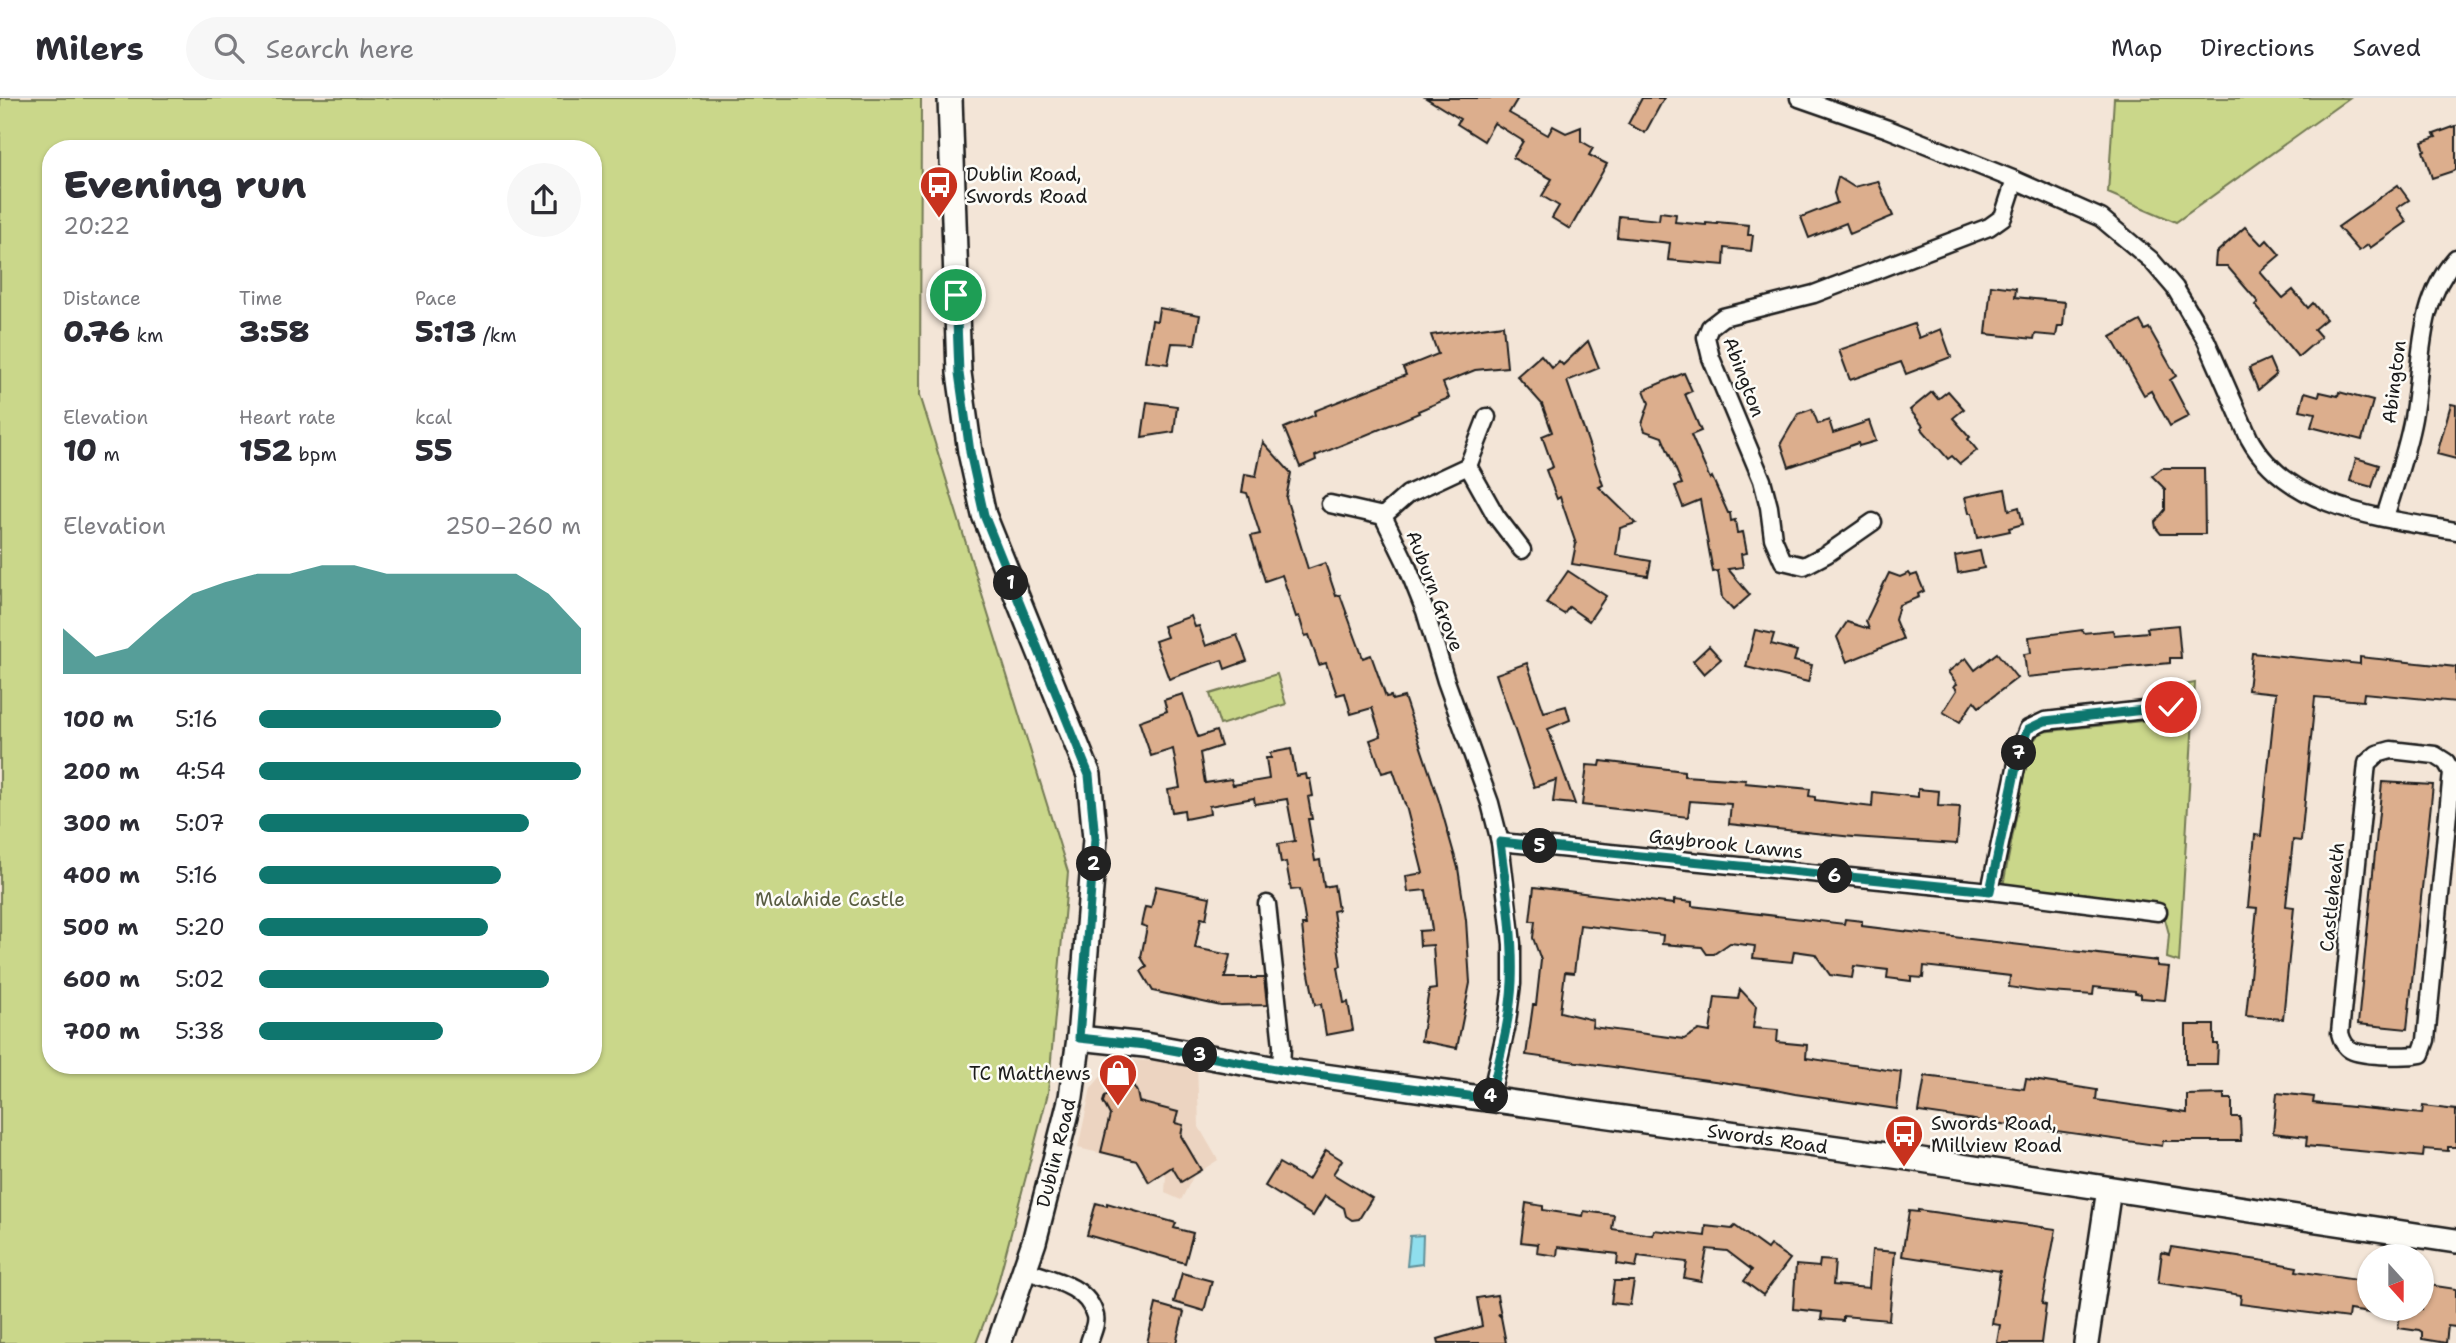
<!DOCTYPE html>
<meta charset="utf-8">
<style>
body{margin:0;font-family:"Shantell Sans",sans-serif;background:#f7f7f7;color:#2b2b33;height:100vh;display:flex;flex-direction:column;font-size:26px;white-space:nowrap}
*{box-sizing:border-box;margin:0}
p{font-size:23px;color:#7c7c81}
.icon{flex:none;width:38px;height:38px;fill:none;stroke:currentColor;stroke-width:2;stroke-linecap:round;stroke-linejoin:round}
.map{position:relative;flex:1;overflow:hidden}
.sheet{position:absolute;left:42px;top:42px;width:560px;height:934px;display:flex;flex-direction:column;background:#fff;border-radius:28px;box-shadow:0 2px 5px #0004}
.sheet>*{flex:none}
.needle{width:46px;rotate:159deg}
.buttons{position:absolute;left:2357px;top:1146px;display:grid;gap:14px}
.buttons a{display:grid;place-items:center;width:77px;height:77px;border-radius:50%;background:#fff;box-shadow:0 2px 5px #0004;font-size:35px}
.pin{position:absolute;display:grid;place-items:center;width:60px;height:60px;color:#fff;margin:-30px;border:4px solid #fff;border-radius:50%;box-shadow:0 2px 7px #0007}
.km{position:absolute;width:35px;height:35px;margin:-18px;border-radius:50%;background:#222;color:#fff;font-size:19px;line-height:35px;text-align:center}
.round{display:grid;place-items:center;flex:none;width:74px;height:74px;border-radius:37px;background:#f7f7f7}
.head{display:flex;align-items:center;justify-content:space-between;height:119px;padding:0 21px}
h1{font-size:38px;font-weight:800;line-height:52px}
.figures{display:grid;grid-template-columns:repeat(3,1fr);gap:10px;height:119px;padding:7px 21px}
.figures div{display:grid;align-content:center}
.figures b{font-size:30px;font-weight:800}
.figures small{font-size:19px;font-weight:400}
.figures p{font-size:19px}
.chart{height:196px;padding:14px 21px}
.chart p{display:flex;justify-content:space-between}
.chart svg{width:100%;height:126px;margin-top:7px;fill:#0f766e;opacity:.7}
ul{padding:0 21px;list-style:none;font-size:23px}
li{display:grid;grid-template-columns:112px 84px 1fr;align-items:center;height:52px}
li i{height:18px;border-radius:9px;background:#0f766e}
header{display:flex;align-items:center;gap:42px;box-sizing:border-box;height:98px;padding:0 35px;background:#fff;border-bottom:2px solid #e1e1e2}
header strong{font-size:33px}
nav{display:flex;gap:38px;margin-inline-start:auto;font-size:24px}
.search{width:490px;height:63px;background:#f7f7f7;display:flex;align-items:center;gap:18px;box-sizing:border-box;padding:0 24px;border-radius:38px;color:#7c7c81;font-size:26px}
.map>svg:first-child{display:block}
.built{fill:#ecd4c1}
.green{fill:#cad78a;stroke:#737a53;stroke-width:2;fill-rule:evenodd}
.water{fill:#8fdeed;stroke:#619099;stroke-width:2}
.building{fill:#dcae8d;stroke:#1c1c1c;stroke-width:2}
.lines{fill:none;stroke-linecap:round;stroke-linejoin:round}
.street-casing{stroke:#1c1c1c;stroke-width:21}
.secondary-casing{stroke:#1c1c1c;stroke-width:28}
.street{stroke:#fdfcf7;stroke-width:16}
.secondary{stroke:#fdfcf7;stroke-width:23}
.route-casing{stroke:#fff;stroke-width:14}
.route{stroke:#0f766e;stroke-width:9}
.labels{text-anchor:middle;dominant-baseline:central;stroke-width:5;stroke-linejoin:round;paint-order:stroke}
.poi-label{font-size:19px;fill:#1c1c1c;stroke:#fdfcf7;text-anchor:start}
.street-label{font-size:19px;fill:#1c1c1c;stroke:#fdfcf7}
.park-label{font-size:19px;fill:#595d42;stroke:#fdfcf7}
</style>
<header>
<strong>Milers</strong>
<div class="search"><svg class="icon" aria-label="search" viewBox="0 0 24 24"><circle cx="10" cy="10" r="6"/><path d="M15 15l6 6"/></svg>Search here</div>
<nav><a>Map</a><a>Directions</a><a>Saved</a></nav>
</header>
<div class="map">
<svg width="2456" height="1245" viewBox="0 0 2456 1245">
<rect width="100%" height="100%" fill="#f3e5d7"/>
<filter id="ink" filterUnits="userSpaceOnUse"><feTurbulence type="fractalNoise" baseFrequency=".0143" numOctaves="2"/><feDisplacementMap in="SourceGraphic" scale="14" xChannelSelector="R" yChannelSelector="G"/><feConvolveMatrix kernelMatrix="1 2 1 2 8 2 1 2 1" color-interpolation-filters="sRGB"/></filter>
<g filter="url(#ink)">
<path class="built" d="M1127 962 1197 964 1199 1029 1218 1062 1194 1077 1181 1102 1165 1095 1166 1078 1151 1067 1078 1050 1091 990 1105 974Z"/>
<g class="green">
<path d="M0 0H921L920 297 1068 774 1048 995 995 1196 976 1245H0ZM51 51H593V968H51Z"/>
<path d="M2114 0H2349L2176 124 2108 95Z"/>
<path d="M1277 576 1286 606 1220 627 1210 596Z"/>
<path d="M2195 585 2179 864 2167 860 2169 836 2162 810 2003 788 2030 646 2041 634 2169 620 2179 615 2183 601 2179 588Z"/>
</g>
<path class="water" d="M1423 1137 1422 1166 1407 1168 1410 1138Z"/>
<g class="building">
<path d="M1426 0H1518L1509 15 1548 37 1553 28 1566 35 1581 29V43L1593 50 1589 57 1607 66 1570 131 1552 120 1559 108 1542 98 1552 81 1513 60 1523 43 1494 25 1484 43 1457 26 1460 21Z"/>
<path d="M1642 0H1664L1645 35 1628 26Z"/>
<path d="M2456 28V72L2432 80 2423 53 2425 52 2422 44 2436 39 2434 36Z"/>
<path d="M1838 79 1854 89 1878 83 1893 118 1850 136 1846 125 1809 140 1801 119 1837 105 1834 95Z"/>
<path d="M2398 87 2409 102 2397 110 2407 124 2370 150 2368 147 2359 153 2338 129Z"/>
<path d="M1660 114 1676 116 1675 124 1706 127V125L1717 126V124L1749 127 1748 137H1753L1751 153 1725 150 1724 167 1668 162 1670 145 1617 139 1619 118 1659 122Z"/>
<path d="M2245 129 2262 147 2267 142 2280 157 2260 174 2283 200 2293 192 2308 210 2313 205 2326 221 2314 231 2321 239 2298 259 2255 207 2258 204 2227 168H2215L2216 155Z"/>
<path d="M1991 187 2016 190 2015 199 2065 204 2063 228H2058L2056 238 2035 236 2034 241 1986 236Z"/>
<path d="M1159 210 1200 217 1195 246 1172 245 1168 266 1145 263 1152 222 1157 223Z"/>
<path d="M2140 223 2145 232 2149 230 2176 278 2170 282 2189 318 2170 328 2151 293 2144 297 2111 239Z"/>
<path d="M1914 226 1919 240 1941 231 1951 259 1906 276 1901 264 1850 282 1839 252Z"/>
<path d="M1503 227 1507 269 1475 272 1443 285 1449 300 1418 313 1419 315 1315 358 1316 362 1300 369 1284 330 1315 317 1314 313 1406 277 1403 270 1438 256 1431 237Z"/>
<path d="M1588 243 1599 270 1567 283 1603 387 1599 389 1636 425 1620 430 1616 457 1651 463 1648 478 1572 466 1576 446 1560 399 1557 401 1546 372 1553 369 1542 338 1552 334 1542 306 1517 278 1541 257 1552 270 1559 263 1563 267Z"/>
<path d="M2269 261 2276 277 2258 292 2249 270Z"/>
<path d="M1684 275 1692 293 1685 296 1701 333 1691 337 1710 381 1712 379 1728 415H1730L1731 423 1735 422 1737 435 1743 434 1747 455 1741 456 1743 469 1728 471 1750 497 1733 512 1722 500 1718 473 1713 474 1700 402 1683 409 1675 388 1682 386 1662 339 1645 333 1642 326 1649 305 1644 292Z"/>
<path d="M1948 293 1964 311 1953 320 1970 339 1968 341 1977 352 1960 366 1952 358 1948 361 1921 330 1923 328 1910 312 1932 294 1938 301Z"/>
<path d="M2305 294 2319 298 2320 294 2338 298 2339 294 2373 303 2362 342 2311 329 2315 315 2300 312Z"/>
<path d="M1147 304 1177 308 1174 334 1142 339Z"/>
<path d="M2451 306 2456 307V361L2437 356Z"/>
<path d="M1812 311 1818 326 1829 322 1833 335 1869 323 1876 343 1859 348 1858 345 1789 369 1781 345 1798 316Z"/>
<path d="M1263 344 1291 375 1286 400 1308 471 1325 465 1336 498 1340 497 1363 560 1371 557 1386 599 1391 598 1392 602 1404 599 1439 703 1458 770 1466 822 1470 885 1457 950 1421 943 1429 892 1436 891 1433 847 1420 848 1419 833 1432 832 1426 792 1408 794 1406 778 1423 775 1407 712 1393 672 1382 675 1370 642 1381 638 1372 610 1351 616 1345 595 1337 597 1326 565 1319 567 1309 537 1305 538 1299 518 1296 519 1282 477 1265 483 1251 438 1260 436 1247 395 1242 394 1245 376 1256 378Z"/>
<path d="M2356 360 2379 367 2372 389 2350 383Z"/>
<path d="M2162 370H2204L2205 436H2161L2156 430 2155 424 2165 412V391L2152 378Z"/>
<path d="M2005 391 2009 412 2019 409 2023 426 2009 430 2010 433 1977 440 1972 415H1969L1965 399Z"/>
<path d="M1980 453 1984 470 1958 475 1955 458Z"/>
<path d="M1568 473 1606 498 1589 523 1569 509 1564 516 1546 505Z"/>
<path d="M1889 475 1900 479 1909 475 1911 478 1917 476 1924 493 1918 496 1919 499 1899 507 1895 522 1903 541 1847 564 1837 539 1847 524 1869 531 1866 523Z"/>
<path d="M1191 518 1195 529 1199 528 1206 548 1237 537 1247 563 1225 571 1222 562 1169 581 1155 543 1167 539 1163 528Z"/>
<path d="M2178 527 2181 560H2170V565L2027 579 2024 556 2031 555 2029 539 2082 532 2083 535 2113 532 2114 537 2148 534 2147 530Z"/>
<path d="M1755 532 1774 536 1771 546 1797 553 1794 563 1812 567 1808 584 1746 569Z"/>
<path d="M1709 548 1721 561 1704 576 1693 563Z"/>
<path d="M1997 555 2017 580 1979 609 1974 603 1960 624 1943 614 1957 592 1954 588 1957 586 1948 574 1966 560 1975 572Z"/>
<path d="M2252 555 2360 566V559L2456 569V604L2364 595 2363 603 2315 599 2301 743 2293 742 2286 808 2294 809 2283 921 2246 918 2257 810 2248 809 2255 737 2261 738 2276 595 2248 592Z"/>
<path d="M1527 565 1544 614 1566 608 1570 622 1548 631 1575 706 1553 704 1556 682 1534 689 1496 576Z"/>
<path d="M1183 596 1198 639 1216 633 1221 648 1200 655 1205 685 1231 681 1233 687 1269 681 1266 660H1271L1270 655 1291 651 1296 678 1306 676 1307 681H1310L1313 698 1308 699 1312 721H1308L1315 763 1320 762 1324 789 1334 787 1338 812 1333 813 1341 868 1338 869 1344 905 1348 904 1353 932 1326 937 1321 906 1315 907 1305 855 1302 827H1306L1300 791 1291 792 1286 764 1281 765 1278 746 1295 743 1287 701 1255 706 1254 700 1209 708 1210 716 1185 721 1184 712 1172 714 1168 692 1180 690 1173 651 1151 658 1139 623 1167 613 1164 602Z"/>
<path d="M1601 663 1684 673V678L1746 682 1745 685 1810 691 1809 698 1815 699V702L1872 709 1873 694 1918 699V691L1939 693 1938 708 1960 709 1957 746 1853 739 1729 726 1731 706 1690 703 1688 719 1582 707 1587 667 1600 668Z"/>
<path d="M2382 684 2433 687 2407 931 2358 926Z"/>
<path d="M1156 788 1210 799 1206 821 1201 820 1195 850 1230 857 1225 880H1264L1267 907 1221 908 1153 893 1141 873 1147 869 1141 859 1147 829 1141 827 1145 809 1151 810Z"/>
<path d="M1534 789 1674 806V802L1692 804V808L1844 826 1845 821 1862 823V828L1894 832 2157 863V868L2169 869 2165 902 2141 900V896L2135 895V893L2094 889 2093 897 2036 893 2009 889 2010 878 1924 868 1923 880 1911 879V883L1887 880 1888 872 1854 868 1852 880 1830 877 1815 856 1794 853 1792 864 1753 860 1755 848 1730 845 1714 856H1707L1702 849 1662 846 1663 837 1580 827 1574 875 1565 874 1560 914 1593 922 1592 929 1684 941 1699 932 1710 934 1715 899 1738 901 1740 891 1756 908 1753 930 1778 932 1777 944 1807 947 1806 960 1901 974 1897 1011 1795 996 1765 990 1526 957 1533 907H1536L1541 862 1533 840 1535 823H1530Z"/>
<path d="M2186 927H2214V946H2218L2217 966H2186Z"/>
<path d="M1925 978 2024 991 2026 981 2097 992 2096 1002 2187 1015V997L2224 996V1001H2232V1019H2240L2241 1043H2163L2162 1048 2029 1029 2028 1031 2009 1027 1919 1014Z"/>
<path d="M1127 986 1133 987 1137 994 1139 1004 1178 1014 1175 1025 1183 1027 1181 1038 1201 1072 1181 1084 1172 1069 1149 1084 1137 1063 1101 1054 1110 1017 1103 1004 1105 998Z"/>
<path d="M2277 995 2314 999 2313 1005 2422 1016 2423 1008 2456 1012V1049H2448V1053L2424 1051 2423 1059 2306 1048 2307 1039 2273 1035Z"/>
<path d="M1326 1052 1342 1062 1333 1076 1372 1100 1359 1121 1352 1122 1346 1118 1344 1110 1325 1098 1313 1118 1265 1088 1279 1065 1308 1082Z"/>
<path d="M1096 1105 1107 1108V1105L1176 1125 1174 1130 1193 1135 1185 1165 1087 1137Z"/>
<path d="M1526 1105 1543 1108V1112L1583 1118 1584 1113 1614 1117 1612 1131 1653 1137 1654 1132 1705 1138 1706 1128 1732 1131 1735 1128 1767 1151 1770 1147 1790 1161 1763 1197 1744 1183 1752 1172 1727 1153 1707 1151 1701 1183 1684 1180 1687 1164 1638 1158 1636 1169 1617 1166 1618 1156 1558 1149 1557 1158 1537 1155 1538 1146 1521 1144Z"/>
<path d="M1918 1112 2056 1131 2042 1206 2046 1207 2041 1245H1997L2000 1227 1992 1226 2000 1173 1902 1158 1909 1113 1918 1114Z"/>
<path d="M2171 1149 2265 1163 2297 1169 2296 1173 2370 1184V1215L2349 1212 2348 1220 2240 1206 2241 1197 2158 1185 2162 1154 2169 1156Z"/>
<path d="M1872 1152 1895 1154 1889 1222 1843 1218V1223L1821 1221 1822 1214 1793 1211 1796 1167 1819 1169 1820 1162 1835 1163 1833 1187 1869 1190Z"/>
<path d="M1182 1175 1212 1183 1204 1213 1174 1204Z"/>
<path d="M1614 1183H1634L1630 1207 1611 1205Z"/>
<path d="M2422 1186 2456 1191V1229L2448 1228 2446 1245 2422 1241V1235L2419 1233 2398 1230 2401 1211H2422Z"/>
<path d="M1497 1197 1501 1217 1498 1216 1501 1219 1506 1245H1439L1438 1241 1482 1228 1477 1200Z"/>
<path d="M1156 1206 1184 1214 1176 1245H1147Z"/>
</g>
<g class="lines">
<g class="street-casing">
<g id="street">
<path d="M1799 0 1888 31 2015 82 2101 120 2151 162 2175 190 2206 242 2249 340C2288 412 2384 420 2456 433"/>
<path d="M1468 368 1487 319"/>
<path d="M1330 406 1383 418"/>
<path d="M2385 419C2395 386 2407 353 2413 320 2423 264 2416 206 2456 160"/>
<path d="M1873 424 1827 456 1804 468 1783 463 1773 440 1769 409 1762 382 1711 260 1706 239 1710 229 1723 219 1814 196 1989 129 2003 119 2015 82"/>
<path d="M2391 652 2435 657 2446 664 2452 674 2426 942 2421 956C2408 959 2366 958 2353 953 2345 950 2342 943 2340 935L2367 665 2377 656Z"/>
<path d="M1500 744 1990 793"/>
<path d="M1267 806 1282 948 1281 972"/>
<path d="M2158 814 1990 793 2020 651 2028 631 2045 623 2171 609"/>
<path d="M1490 1001 1506 931 1512 886V846L1500 744 1490 705 1446 583 1425 513 1405 463 1383 418 1408 396 1468 368 1496 418 1522 452"/>
<path d="M1024 1172C1049 1181 1088 1187 1095 1218 1097 1226 1091 1237 1089 1245"/>
</g>
</g>
<g class="secondary-casing">
<g id="secondary">
<path d="M950 0 959 275 970 354 984 417 1089 677 1095 741 1079 940 1071 999 1034 1144 999 1245"/>
<path id="s1" d="M1079 940 1145 947 1281 972 1908 1060 2456 1143"/>
<path d="M2086 1245 2109 1091"/>
</g>
</g>
<use href="#street" class="street"/>
<use href="#secondary" class="secondary"/>
</g>
</g>
<g class="lines" filter="url(#ink)">
<g class="route-casing">
<path id="route" d="M956 197 959 275 970 354 984 417 1089 677 1095 741 1079 940 1145 947 1281 972 1490 1001C1499 962 1510 924 1512 884 1514 837 1506 790 1500 744L1990 793 2020 651 2028 631 2045 623 2171 609"/>
</g>
<use href="#route" class="route"/>
</g>
<defs>
<g id="bus-pin" transform="scale(2.0125)"><path d="M0 17L-7.5 6A9.5 9.5 0 1 1 7.5 6Z" fill="#c8321e" stroke="#fdfcf7"/><path d="M-5-6H5V4H4V6H2V4H-2V6H-4V4H-5ZM-3.5-4V0h7V-4ZM-3.5 1.2v1.5H-2V1.2ZM2 1.2v1.5H3.5V1.2Z" fill="#fff"/></g>
<g id="shop-pin" transform="scale(2.0125)"><path d="M0 17L-7.5 6A9.5 9.5 0 1 1 7.5 6Z" fill="#c8321e" stroke="#fdfcf7"/><path d="M-5-2.5h2.3a2.7 3.5 0 0 1 5.4 0H5L5.5 6h-11ZM-1.5-2.5h3a1.5 2.3 0 0 0-3 0Z" fill="#fff"/></g>
</defs>
<g fill-rule="evenodd">
<use href="#bus-pin" x="939" y="87"/>
<use href="#shop-pin" x="1118" y="975"/>
<use href="#bus-pin" x="1904" y="1036"/>
</g>
<g class="labels">
<g class="poi-label">
<text x="966" y="76">Dublin Road,<tspan x="966" dy="22">Swords Road</tspan></text>
<text x="1091" y="975" text-anchor="end">TC Matthews</text>
<text x="1931" y="1025">Swords Road,<tspan x="1931" dy="22">Millview Road</tspan></text>
</g>
<g class="street-label">
<text transform="translate(1744 279) rotate(69)">Abington</text>
<text transform="translate(2394 284) rotate(-83)">Abington</text>
<text transform="translate(1435 493) rotate(69)">Auburn Grove</text>
<text transform="translate(1726 746) rotate(6)">Gaybrook Lawns</text>
<text transform="translate(2332 799) rotate(-84)">Castleheath</text>
<text stroke="none"><textPath href="#s1" startOffset="696">Swords Road</textPath></text>
<text transform="translate(1056 1055) rotate(-76)">Dublin Road</text>
</g>
<g class="park-label">
<text x="830" y="801">Malahide Castle</text>
</g>
</g>
</svg>
<div class="buttons">
<a><svg class="needle" viewBox="-14 -14 28 28"><path d="M0-13l5 13h-10z" fill="#e53935"/><path d="M0 13l5-13h-10z" fill="#7c7c81"/></svg></a>
</div>
<div class="pin" style="left:956px;top:197px;background:#1e9e55"><svg class="icon" aria-label="arrive" viewBox="0 0 24 24"><path d="M6 21V4h12l-3 4 3 4H6"/></svg></div>
<div class="pin" style="left:2171px;top:609px;background:#d93025"><svg class="icon" aria-label="check" viewBox="0 0 24 24"><path d="M5 12l5 5 9-10"/></svg></div>
<b class="km" style="left:1011px;top:485px">1</b>
<b class="km" style="left:1094px;top:766px">2</b>
<b class="km" style="left:1200px;top:957px">3</b>
<b class="km" style="left:1491px;top:998px">4</b>
<b class="km" style="left:1540px;top:748px">5</b>
<b class="km" style="left:1835px;top:778px">6</b>
<b class="km" style="left:2019px;top:655px">7</b>
<section class="sheet">
<div class="head"><div><h1>Evening run</h1><p>20:22</p></div><a class="round"><svg class="icon" aria-label="share" viewBox="0 0 24 24"><path d="M12 15V3M7 8l5-5 5 5M5 13v7h14v-7"/></svg></a></div>
<div class="figures">
<div><p>Distance</p><b>0.76<small> km</small></b></div>
<div><p>Time</p><b>3:58</b></div>
<div><p>Pace</p><b>5:13<small> /km</small></b></div>
</div>
<div class="figures">
<div><p>Elevation</p><b>10<small> m</small></b></div>
<div><p>Heart rate</p><b>152<small> bpm</small></b></div>
<div><p>kcal</p><b>55</b></div>
</div>
<div class="chart"><p><span>Elevation</span>250–260 m</p>
<svg viewBox="0 0 160 44" preserveAspectRatio="none"><path d="M0 44V28L10 38L20 35L30 25L40 16L50 12L60 9L70 9L80 6L90 6L100 9L110 9L120 9L130 9L140 9L150 16L160 28V44z"/></svg>
</div>
<ul>
<li><b>100 m</b>5:16<i style="width:75%"></i></li>
<li><b>200 m</b>4:54<i style="width:100%"></i></li>
<li><b>300 m</b>5:07<i style="width:84%"></i></li>
<li><b>400 m</b>5:16<i style="width:75%"></i></li>
<li><b>500 m</b>5:20<i style="width:71%"></i></li>
<li><b>600 m</b>5:02<i style="width:90%"></i></li>
<li><b>700 m</b>5:38<i style="width:57%"></i></li>
</ul>
</section>
</div>
